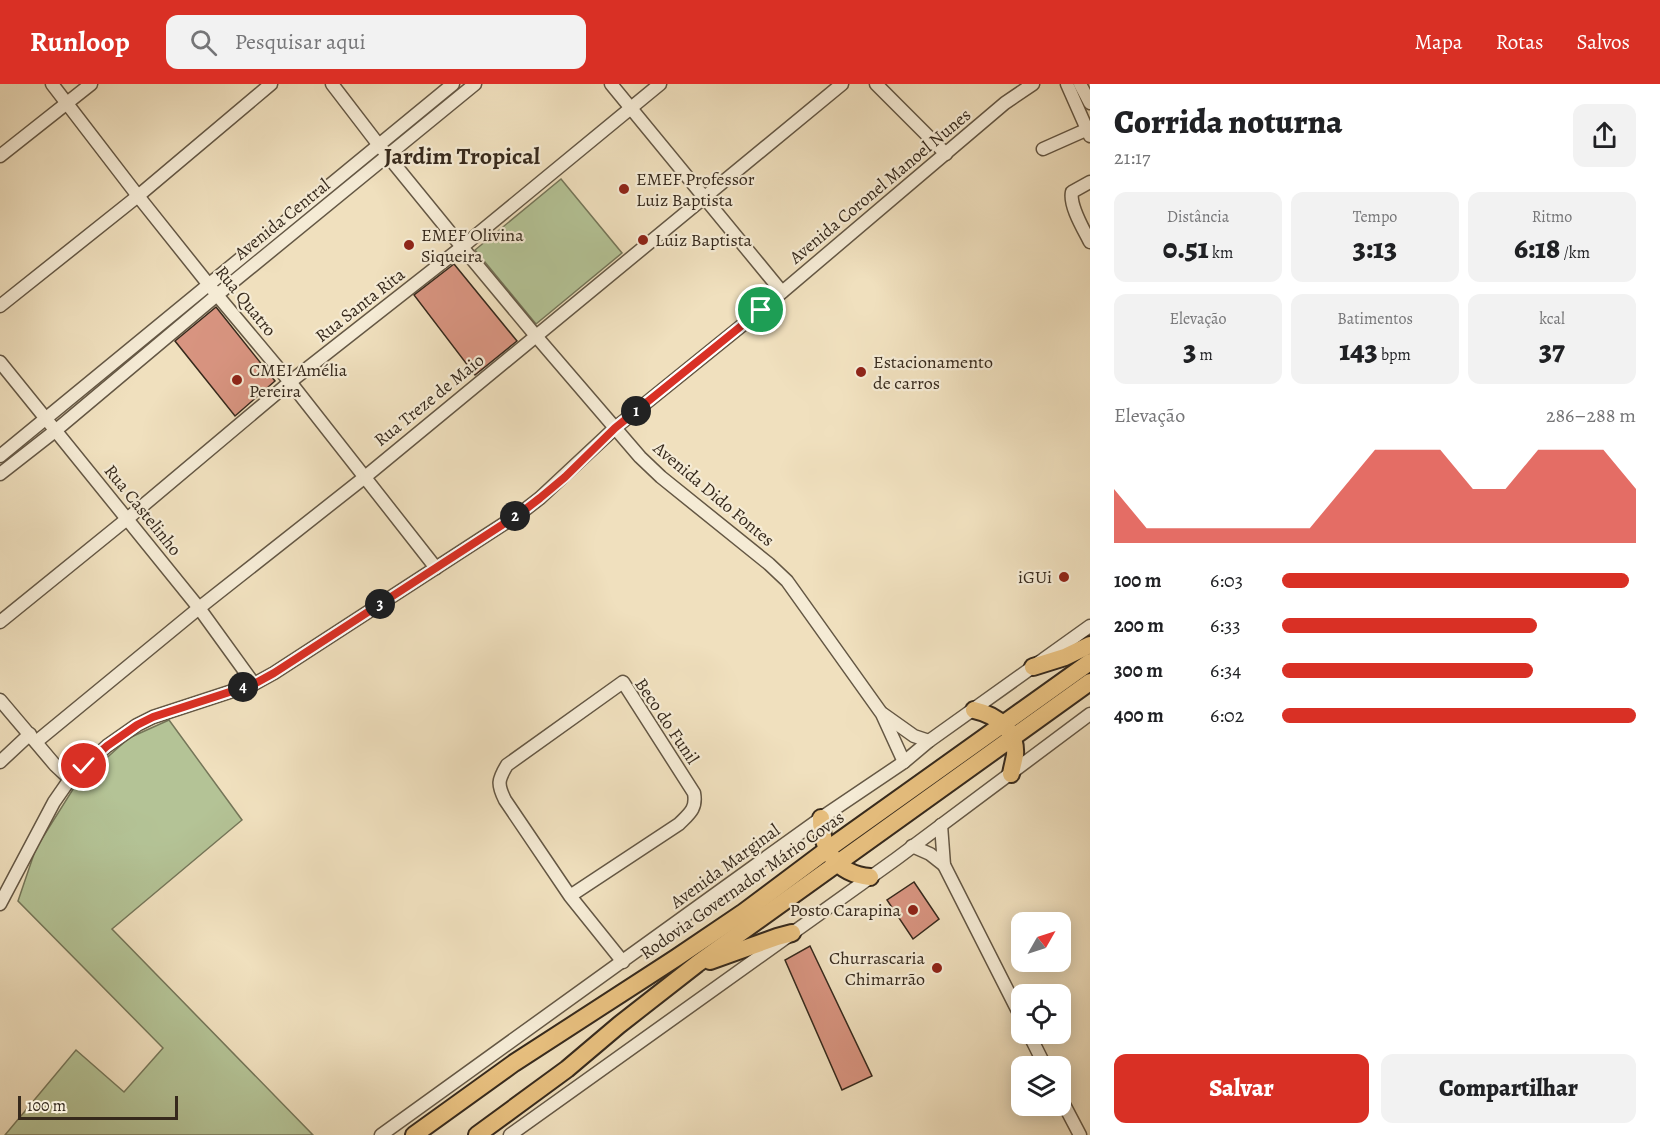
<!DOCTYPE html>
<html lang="pt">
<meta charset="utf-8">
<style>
body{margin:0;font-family:Alegreya,serif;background:#f2f2f2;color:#202124;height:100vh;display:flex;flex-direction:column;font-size:22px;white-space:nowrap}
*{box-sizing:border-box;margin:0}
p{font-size:20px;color:#757577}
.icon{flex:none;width:33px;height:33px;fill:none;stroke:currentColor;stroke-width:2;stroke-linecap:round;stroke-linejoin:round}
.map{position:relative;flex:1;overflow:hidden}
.panel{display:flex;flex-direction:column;background:#fff;width:570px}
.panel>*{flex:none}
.needle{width:39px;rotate:51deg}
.fabs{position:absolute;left:1011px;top:828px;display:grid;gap:12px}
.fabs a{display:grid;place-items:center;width:60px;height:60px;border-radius:12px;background:#fff;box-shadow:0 3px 15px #0003;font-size:30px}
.scale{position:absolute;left:18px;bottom:15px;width:160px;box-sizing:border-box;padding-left:6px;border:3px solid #36291c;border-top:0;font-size:16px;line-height:21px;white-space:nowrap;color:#36291c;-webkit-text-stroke:4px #f5ebd5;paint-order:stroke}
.pin{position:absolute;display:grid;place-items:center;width:51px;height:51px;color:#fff;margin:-26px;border:3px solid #fff;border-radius:50%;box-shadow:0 2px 6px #0007}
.km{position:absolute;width:30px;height:30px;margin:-15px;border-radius:50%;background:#222;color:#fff;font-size:16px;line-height:30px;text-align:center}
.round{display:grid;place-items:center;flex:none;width:63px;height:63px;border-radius:12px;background:#f2f2f2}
.headline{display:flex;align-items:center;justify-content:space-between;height:102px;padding:0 24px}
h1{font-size:33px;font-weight:800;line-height:45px}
.metrics{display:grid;grid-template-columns:repeat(3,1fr);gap:9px;height:102px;padding:6px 24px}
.metrics div{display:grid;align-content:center;border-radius:12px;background:#f2f2f2;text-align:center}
.metrics b{font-size:30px;font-weight:800}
.metrics small{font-size:16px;font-weight:400}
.metrics p{font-size:16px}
.chart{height:168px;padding:12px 24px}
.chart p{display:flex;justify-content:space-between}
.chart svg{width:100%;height:108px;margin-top:6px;fill:#d93025;opacity:.7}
.primary-button{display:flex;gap:12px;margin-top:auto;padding:12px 24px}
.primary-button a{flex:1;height:69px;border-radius:12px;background:#d93025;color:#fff;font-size:24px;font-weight:800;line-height:69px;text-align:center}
.primary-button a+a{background:#f2f2f2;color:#202124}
ul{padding:0 24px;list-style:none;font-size:20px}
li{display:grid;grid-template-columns:96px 72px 1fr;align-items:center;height:45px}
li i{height:15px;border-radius:8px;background:#d93025}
header{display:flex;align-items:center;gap:36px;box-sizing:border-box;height:84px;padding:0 30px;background:#d93025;color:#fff}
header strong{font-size:28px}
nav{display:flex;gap:33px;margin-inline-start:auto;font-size:21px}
.search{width:420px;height:54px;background:#f2f2f2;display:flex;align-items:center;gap:15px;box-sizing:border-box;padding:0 21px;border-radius:12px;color:#757577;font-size:22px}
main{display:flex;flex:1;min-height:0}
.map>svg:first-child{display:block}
.green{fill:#b4c396;stroke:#757659;stroke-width:1.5}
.building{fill:#d89480;stroke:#36291c;stroke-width:1.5}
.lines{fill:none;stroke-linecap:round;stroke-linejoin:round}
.minor-casing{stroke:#645744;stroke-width:15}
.major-casing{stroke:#36291c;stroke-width:20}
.minor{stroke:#f5ebd5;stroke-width:12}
.major{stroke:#e8c07f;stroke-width:16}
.route-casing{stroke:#fff;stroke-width:12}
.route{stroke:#d93025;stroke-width:8}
.poi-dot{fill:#8f2418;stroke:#f5ebd5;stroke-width:2}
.labels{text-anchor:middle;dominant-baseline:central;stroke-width:4.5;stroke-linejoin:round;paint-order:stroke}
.poi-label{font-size:18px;fill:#36291c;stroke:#f5ebd5;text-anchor:start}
.street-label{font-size:18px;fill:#36291c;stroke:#f5ebd5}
.district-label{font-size:24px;font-weight:bold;fill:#36291c;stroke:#f5ebd5}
</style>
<header>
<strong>Runloop</strong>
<div class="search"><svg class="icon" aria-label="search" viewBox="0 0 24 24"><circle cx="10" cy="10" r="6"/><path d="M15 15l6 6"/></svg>Pesquisar aqui</div>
<nav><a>Mapa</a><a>Rotas</a><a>Salvos</a></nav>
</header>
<main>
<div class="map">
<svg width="1090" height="1051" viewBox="0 0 1090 1051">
<rect width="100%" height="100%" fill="#f0e0be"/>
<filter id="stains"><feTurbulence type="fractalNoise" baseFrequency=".00333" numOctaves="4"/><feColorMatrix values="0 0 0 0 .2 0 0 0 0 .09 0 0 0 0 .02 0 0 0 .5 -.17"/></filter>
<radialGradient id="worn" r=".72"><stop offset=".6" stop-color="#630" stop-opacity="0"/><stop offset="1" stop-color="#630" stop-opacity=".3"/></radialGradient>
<g class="green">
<path d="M561 95 622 169 536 240 475 166Z"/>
<path d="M169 636 242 736 112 845 313 1051H5L76 966 124 1008 163 964 18 817 36 764 75 702 129 654Z"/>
</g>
<g class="building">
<path d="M454 180 517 257 475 291 414 211Z"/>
<path d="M216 223 275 297 235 332 175 257Z"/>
<path d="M914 798 939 835 913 855 887 816Z"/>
<path d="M810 862 872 992 842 1006 785 876Z"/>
</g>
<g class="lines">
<g class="minor-casing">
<g id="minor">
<path d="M52 0 138 112 217 211 290 298 436 484"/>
<path d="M332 0 378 60 462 163 536 252 640 373 661 393 769 480 787 497 882 630 904 678"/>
<path d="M611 0 782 208"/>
<path d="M876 0 946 70"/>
<path d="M1067 0 1090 52"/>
<path d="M1080 0 1090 19"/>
<path d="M1043 65 1088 45"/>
<path d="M0 72 91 0"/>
<path d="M1090 98 1072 108C1069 122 1084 146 1090 158"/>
<path d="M0 222 138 112 271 0"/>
<path d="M0 278 199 524 254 600"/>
<path d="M0 372 453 0"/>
<path d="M0 390 55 347 217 211 475 0"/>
<path d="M0 538 127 435 290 298 462 163 660 0"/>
<path d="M0 616 55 681 70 695"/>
<path d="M883 630 914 652 929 657"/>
<path d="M36 658 199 524 365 393 842 0"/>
<path d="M0 678 30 650"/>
<path d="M941 741 944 781 1022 935"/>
<path d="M912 762 930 770 944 781"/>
<path d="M570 812 679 740C689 730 697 725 694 709L623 598 507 681C498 696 497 700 505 716L570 812 623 878"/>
<path d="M0 820 54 718 70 695 107 662 137 641 153 633 254 600 274 589 522 428 540 414 615 344 761 226 1005 19 1033 0"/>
<path d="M1029 950 1045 982"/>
<path d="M1060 1013 1080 1051"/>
<path d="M381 1051 821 734 904 678 929 657 1090 542"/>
<path d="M510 1051 896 775 1090 630"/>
</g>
</g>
<g class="major-casing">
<g id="major">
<path d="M1033 583 1065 573 1090 561"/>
<path d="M974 626C996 631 1017 646 1015 671 1014 677 1012 684 1011 690"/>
<path d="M821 734C821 766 837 790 870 793"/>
<path d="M710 877 777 853 792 849"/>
<path d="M414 1051 514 979 676 874 744 828 828 765 1090 578"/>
<path d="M477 1051 567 985 619 941 697 880 1090 598"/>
</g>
</g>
<use href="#minor" class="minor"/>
<use href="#major" class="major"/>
</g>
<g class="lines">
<g class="route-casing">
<path id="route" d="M84 682 107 662 137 641 153 633 254 600 274 589 522 428 540 414 565 393 615 344 761 226"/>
</g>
<use href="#route" class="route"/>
</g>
<g class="poi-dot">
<circle cx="624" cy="105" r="6"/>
<circle cx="643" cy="156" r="6"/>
<circle cx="409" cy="161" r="6"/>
<circle cx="861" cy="288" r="6"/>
<circle cx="237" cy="296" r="6"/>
<circle cx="1064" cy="493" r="6"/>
<circle cx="913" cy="826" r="6"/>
<circle cx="937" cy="884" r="6"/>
</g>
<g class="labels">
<g class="poi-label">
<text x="636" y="95">EMEF Professor<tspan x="636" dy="21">Luiz Baptista</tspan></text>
<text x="421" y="151">EMEF Olivina<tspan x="421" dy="21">Siqueira</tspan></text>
<text x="655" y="156">Luiz Baptista</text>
<text x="873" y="278">Estacionamento<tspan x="873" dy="21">de carros</tspan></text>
<text x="249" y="286">CMEI Amélia<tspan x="249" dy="21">Pereira</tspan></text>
<text x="1052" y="493" text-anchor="end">iGUi</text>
<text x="901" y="826" text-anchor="end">Posto Carapina</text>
<text x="925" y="874" text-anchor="end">Churrascaria<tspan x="925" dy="21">Chimarrão</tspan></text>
</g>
<g class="street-label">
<text transform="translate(880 102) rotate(-40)">Avenida Coronel Manoel Nunes</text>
<text transform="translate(282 135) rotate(-39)">Avenida Central</text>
<text transform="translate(246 217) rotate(51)">Rua Quatro</text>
<text transform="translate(360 221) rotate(-38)">Rua Santa Rita</text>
<text transform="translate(429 316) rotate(-39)">Rua Treze de Maio</text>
<text transform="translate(714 410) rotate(40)">Avenida Dido Fontes</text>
<text transform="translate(143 426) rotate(51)">Rua Castelinho</text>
<text transform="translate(667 637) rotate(56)">Beco do Funil</text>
<text transform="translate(725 782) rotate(-36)">Avenida Marginal</text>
<text transform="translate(742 801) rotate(-35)">Rodovia Governador Mário Covas</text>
</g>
<g class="district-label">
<text x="462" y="72">Jardim Tropical</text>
</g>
</g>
<rect width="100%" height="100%" filter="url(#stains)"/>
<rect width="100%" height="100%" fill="url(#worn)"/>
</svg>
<div class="fabs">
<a><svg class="needle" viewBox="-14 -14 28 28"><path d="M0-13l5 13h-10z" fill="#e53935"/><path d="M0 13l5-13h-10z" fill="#757577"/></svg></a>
<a><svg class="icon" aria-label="locate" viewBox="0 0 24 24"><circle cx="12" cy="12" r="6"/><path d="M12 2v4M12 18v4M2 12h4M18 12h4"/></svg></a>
<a><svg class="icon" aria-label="layers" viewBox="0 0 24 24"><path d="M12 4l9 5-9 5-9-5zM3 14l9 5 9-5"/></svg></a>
</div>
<div class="scale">100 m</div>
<div class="pin" style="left:761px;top:226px;background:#1e9e55"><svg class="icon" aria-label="arrive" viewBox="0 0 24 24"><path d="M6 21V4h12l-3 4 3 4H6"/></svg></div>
<div class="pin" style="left:84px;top:682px;background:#d93025"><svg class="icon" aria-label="check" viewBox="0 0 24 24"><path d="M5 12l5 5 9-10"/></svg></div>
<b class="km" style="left:636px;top:327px">1</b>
<b class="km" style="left:515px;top:432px">2</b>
<b class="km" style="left:380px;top:520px">3</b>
<b class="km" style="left:243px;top:603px">4</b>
</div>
<section class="panel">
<div class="headline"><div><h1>Corrida noturna</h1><p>21:17</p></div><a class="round"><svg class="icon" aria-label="share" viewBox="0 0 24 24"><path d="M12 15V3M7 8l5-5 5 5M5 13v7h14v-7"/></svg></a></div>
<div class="metrics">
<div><p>Distância</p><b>0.51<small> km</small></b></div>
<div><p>Tempo</p><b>3:13</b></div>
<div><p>Ritmo</p><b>6:18<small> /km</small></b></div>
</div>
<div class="metrics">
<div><p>Elevação</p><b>3<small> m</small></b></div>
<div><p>Batimentos</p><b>143<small> bpm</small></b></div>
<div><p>kcal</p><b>37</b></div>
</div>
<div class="chart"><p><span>Elevação</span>286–288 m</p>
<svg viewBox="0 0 160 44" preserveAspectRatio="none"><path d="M0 44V22L10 38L20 38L30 38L40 38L50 38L60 38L70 22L80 6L90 6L100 6L110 22L120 22L130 6L140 6L150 6L160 22V44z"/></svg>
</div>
<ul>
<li><b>100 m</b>6:03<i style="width:98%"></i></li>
<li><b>200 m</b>6:33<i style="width:72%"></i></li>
<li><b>300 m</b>6:34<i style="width:71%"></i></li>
<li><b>400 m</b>6:02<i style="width:100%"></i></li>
</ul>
<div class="primary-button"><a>Salvar</a><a>Compartilhar</a></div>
</section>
</main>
